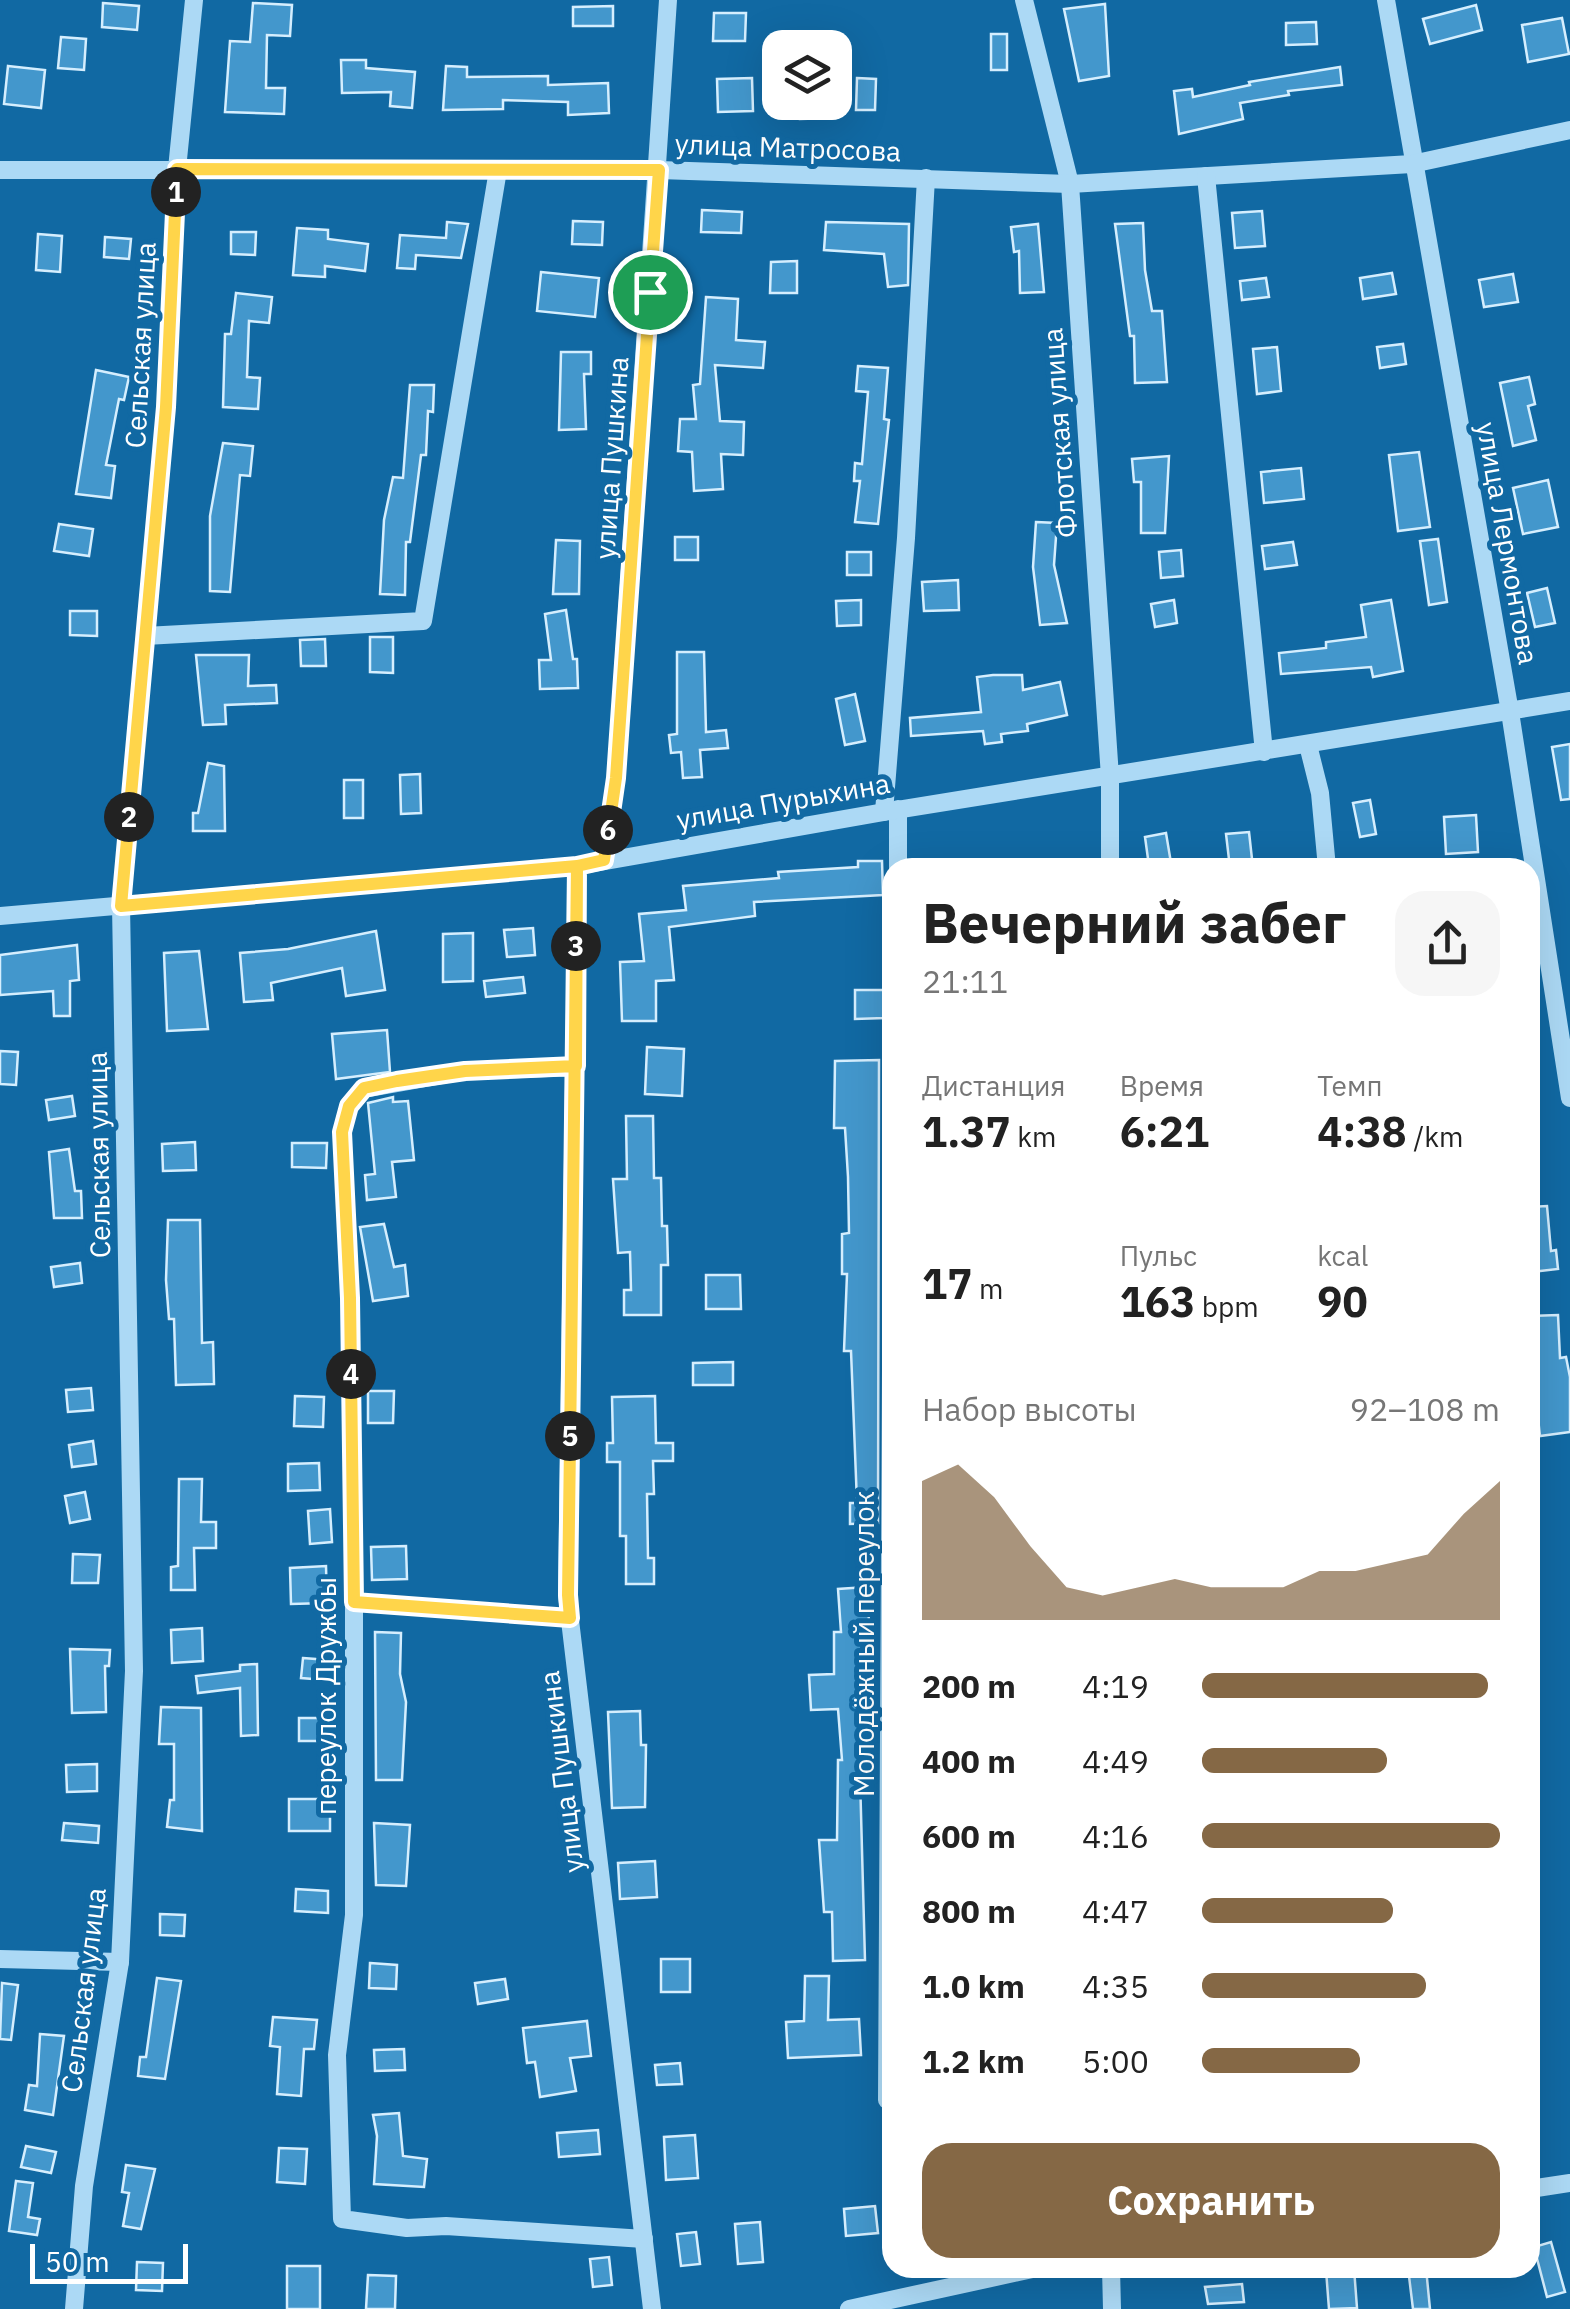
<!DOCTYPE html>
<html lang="ru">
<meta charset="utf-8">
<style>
body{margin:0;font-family:"IBM Plex Sans",sans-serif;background:#f6f6f6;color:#222;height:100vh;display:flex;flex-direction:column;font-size:38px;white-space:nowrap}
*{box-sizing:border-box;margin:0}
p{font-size:32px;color:#767676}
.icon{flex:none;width:55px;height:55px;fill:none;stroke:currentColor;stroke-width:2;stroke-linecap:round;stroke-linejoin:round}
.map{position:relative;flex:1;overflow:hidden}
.side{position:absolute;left:882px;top:858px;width:658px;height:1420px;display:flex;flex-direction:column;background:#fff;border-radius:30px;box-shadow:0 10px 40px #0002}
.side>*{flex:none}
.tools{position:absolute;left:762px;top:30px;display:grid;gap:20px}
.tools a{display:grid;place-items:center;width:90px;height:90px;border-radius:20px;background:#fff;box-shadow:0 10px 40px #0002;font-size:50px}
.scale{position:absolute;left:30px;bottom:25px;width:158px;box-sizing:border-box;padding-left:10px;border:5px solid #fff;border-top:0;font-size:28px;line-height:35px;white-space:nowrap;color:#fff;-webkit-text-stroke:8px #1169a3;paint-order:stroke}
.pin{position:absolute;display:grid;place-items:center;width:85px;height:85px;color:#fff;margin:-42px;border:5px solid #fff;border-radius:50%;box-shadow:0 2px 10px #0007}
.km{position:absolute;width:50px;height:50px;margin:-25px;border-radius:50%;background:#222;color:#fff;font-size:28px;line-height:50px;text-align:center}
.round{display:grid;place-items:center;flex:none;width:105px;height:105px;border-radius:30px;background:#f6f6f6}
.summary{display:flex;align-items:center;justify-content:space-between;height:170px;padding:0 40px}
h1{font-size:55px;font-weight:800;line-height:75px}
.metrics{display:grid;grid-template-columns:repeat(3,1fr);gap:15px;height:170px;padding:10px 40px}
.metrics div{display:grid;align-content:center}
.metrics b{font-size:42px;font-weight:800}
.metrics small{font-size:28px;font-weight:400}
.metrics p{font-size:28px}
.chart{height:280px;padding:20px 40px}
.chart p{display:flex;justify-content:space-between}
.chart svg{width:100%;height:180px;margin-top:10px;fill:#856845;opacity:.7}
.action{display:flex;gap:20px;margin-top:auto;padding:20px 40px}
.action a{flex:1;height:115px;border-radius:30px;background:#856845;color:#fff;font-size:40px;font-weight:800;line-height:115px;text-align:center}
ul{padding:0 40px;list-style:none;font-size:32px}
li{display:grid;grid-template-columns:160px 120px 1fr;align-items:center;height:75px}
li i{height:25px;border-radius:12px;background:#856845}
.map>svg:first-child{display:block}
.building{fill:#4397cc;stroke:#d5eefe;stroke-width:2.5}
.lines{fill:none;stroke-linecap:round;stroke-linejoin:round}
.minor{stroke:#acd9f5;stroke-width:18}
.route-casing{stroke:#fff;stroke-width:20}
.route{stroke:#ffd54a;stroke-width:12}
.labels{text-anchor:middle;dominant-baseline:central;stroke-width:10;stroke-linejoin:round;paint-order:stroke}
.street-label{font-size:28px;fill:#fff;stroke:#1169a3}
</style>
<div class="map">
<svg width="1570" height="2309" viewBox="0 0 1570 2309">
<rect width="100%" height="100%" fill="#1169a3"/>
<g class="building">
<path d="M103 3 139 6 137 30 102 27Z"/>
<path d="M253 3 292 5 290 36 267 35 266 88H285L284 114 225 112 230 41 250 42Z"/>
<path d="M1105 4 1109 76 1079 81 1064 9Z"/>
<path d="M1476 5 1482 30 1430 44 1423 19Z"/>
<path d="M613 6V26H573V7Z"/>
<path d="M714 13H746L745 41H713Z"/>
<path d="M1562 18 1569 54 1528 62 1522 25Z"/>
<path d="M1316 22 1317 44 1286 45V23Z"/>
<rect x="991" y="34" width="16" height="36"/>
<path d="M61 37 86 39 84 70 58 68Z"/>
<path d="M341 60H366V68L415 72 412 108 390 106 391 92 342 93Z"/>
<path d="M8 66 45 70 41 108 4 104Z"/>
<path d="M446 66 467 67V77L548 76V85L608 83 609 113 568 115V102L503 100V109L443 110Z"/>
<path d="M1340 67 1342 85 1288 91 1289 95 1240 103 1243 119 1179 134 1174 91 1192 89 1193 97 1250 85 1249 82Z"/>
<path d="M752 78 753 111 718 112 717 79Z"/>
<path d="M857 78 876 79 875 110H856Z"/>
<path d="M800 102H833V118L800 119Z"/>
<path d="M702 210 742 212 741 233 701 232Z"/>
<path d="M1262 211 1265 246 1235 248 1232 213Z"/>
<path d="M573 221 603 222 602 245 572 244Z"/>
<path d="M447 222 468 224 461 258 416 255 415 269 397 268 400 235 446 238Z"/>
<path d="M826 222 909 224 908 285 888 287 884 254 824 250Z"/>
<path d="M1143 223 1145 270 1152 311H1162L1167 382 1135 383 1134 336H1130L1115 224Z"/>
<path d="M1038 224 1044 292 1020 293 1019 251 1014 252 1011 227Z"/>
<path d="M297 228 328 230V239L368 244 365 271 325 266V277L293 275Z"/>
<path d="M231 232H256L255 255 231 254Z"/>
<path d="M38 234 62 236 60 272 36 270Z"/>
<path d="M105 237 131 239 129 259 104 257Z"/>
<path d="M797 261V293H770L771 262Z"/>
<path d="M541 272 599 278 595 317 537 311Z"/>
<path d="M1392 273 1396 294 1363 299 1360 278Z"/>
<path d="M1513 274 1518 302 1484 307 1479 280Z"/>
<path d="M1266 278 1269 297 1242 300 1240 281Z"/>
<path d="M236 293 272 297 269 323 249 321 247 377 260 378 258 409 223 407 225 334H231Z"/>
<path d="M706 297 738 299 736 340 765 342 763 368 715 365 720 421 744 422 743 455 721 454 723 489 694 491 692 452 678 451 680 419H696L693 385 700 384Z"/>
<path d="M1403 344 1406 364 1380 368 1377 347Z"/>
<path d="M1277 347 1281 391 1257 394 1253 349Z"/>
<path d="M561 352H591V374H584L586 429 559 430Z"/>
<path d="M858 366 888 368 884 419 889 420 878 524 855 522 860 481H854L855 463 862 464 868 392 856 391Z"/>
<path d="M96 370 129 377 124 400 119 399 106 465 115 466 111 498 76 494Z"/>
<path d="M1529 377 1535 404 1528 406 1536 440 1513 446 1500 383Z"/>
<path d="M410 385H434L433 412 428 411 426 455H421L410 542H406L405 595 380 594 384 520 393 477 403 478Z"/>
<path d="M223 443 253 446 250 476 240 475 230 592 210 591V516Z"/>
<path d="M1419 452 1430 527 1398 531 1389 455Z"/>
<path d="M1169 456 1165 533H1141V482H1134L1132 459Z"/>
<path d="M1301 468 1304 499 1264 503 1261 472Z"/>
<path d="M1548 480 1558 527 1523 534 1513 488Z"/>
<path d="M1036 522 1057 523 1054 565 1067 623 1040 625 1033 567Z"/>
<path d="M59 524 93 529 89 556 54 551Z"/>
<rect x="675" y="537" width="23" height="23"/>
<path d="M1438 539 1447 602 1429 605 1420 541Z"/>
<path d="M556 540 580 541 579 594H553Z"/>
<path d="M1293 542 1297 565 1265 569 1262 546Z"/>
<path d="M1181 550 1183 576 1161 578 1159 552Z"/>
<rect x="847" y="552" width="24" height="23"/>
<path d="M958 580 959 610 924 611 922 582Z"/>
<path d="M1547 588 1555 623 1535 627 1527 593Z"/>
<path d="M861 600V625L837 626 836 601Z"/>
<path d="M1174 600 1177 623 1155 627 1151 604Z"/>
<path d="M1391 600 1403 671 1373 677 1371 667 1281 674 1279 653 1326 648V642L1366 637 1361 605Z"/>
<path d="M566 610 573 659H577L578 688 540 689 539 660H551L545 614Z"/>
<path d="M70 611H97V636L70 635Z"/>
<path d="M370 637H393V673L370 672Z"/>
<path d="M325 639 326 666H301L300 640Z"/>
<path d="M677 652H704L706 732 726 730 728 748 700 750 702 777 683 778 681 752 671 753 669 735 677 734Z"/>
<path d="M196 655H249L248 686 276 685 277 703 225 705 226 724 203 725Z"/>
<path d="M993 675H1022L1023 690 1060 682 1067 715 1027 724 1028 731 1001 734 1002 742 985 744 983 731 911 736 910 718 981 712 977 677Z"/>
<path d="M855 694 865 741 845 745 836 699Z"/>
<path d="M1570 744V799L1561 800 1552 747Z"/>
<path d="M208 763 224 766 225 831H193V813H198Z"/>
<path d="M420 774 421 813 401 814 400 775Z"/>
<rect x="344" y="780" width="19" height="38"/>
<path d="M1370 800 1376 834 1360 837 1353 803Z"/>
<path d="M1476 815 1478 852 1446 854 1444 817Z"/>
<path d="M1249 832 1253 868H1230L1226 834Z"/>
<path d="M1166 833 1171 863 1149 866 1145 837Z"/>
<path d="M858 861H882L883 895 754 902 755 916 669 927 674 980 656 981V1021H622L620 962 644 961 639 914 686 910 683 886 779 878 778 872 858 867Z"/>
<path d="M533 928 535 955 507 957 504 930Z"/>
<path d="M376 931 385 990 346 996 342 968 271 983 273 1000 244 1002 240 953 288 949Z"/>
<path d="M473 933V981L443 982V934Z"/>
<path d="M77 945 79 980 70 981V1016H54L53 991 0 995V955Z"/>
<path d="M199 951 208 1029 167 1031 164 953Z"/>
<path d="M523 977 525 993 486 997 484 981Z"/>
<path d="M855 990H884L885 1018 855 1019Z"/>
<path d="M387 1030 390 1072 336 1079 332 1034Z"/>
<path d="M647 1047 684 1049 682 1096 645 1094Z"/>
<path d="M0 1051 18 1052 16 1085 0 1084Z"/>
<path d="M879 1060 878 1523 850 1524V1503H857L851 1351H844L847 1274H842V1234L849 1233 848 1177 845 1128H834L835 1061Z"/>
<path d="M72 1096 75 1116 49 1120 46 1100Z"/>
<path d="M393 1097V1102L408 1101 414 1160 392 1162 396 1197 367 1200 365 1175 375 1174 368 1103Z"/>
<path d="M626 1116H653L654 1178H661L662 1226H667L668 1265H661V1315H624V1290H631L630 1252 618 1253 613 1179H627Z"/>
<path d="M195 1142 196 1170 163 1171 162 1144Z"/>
<path d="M292 1143H327L326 1168 292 1167Z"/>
<path d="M69 1149 75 1191H81L82 1218H54L49 1152Z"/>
<path d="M1547 1206 1551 1251 1556 1250 1558 1269 1531 1272 1530 1207Z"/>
<path d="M168 1220H200L202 1343 213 1342 214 1384 176 1385 174 1319H169L166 1280Z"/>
<path d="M384 1224 394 1267 405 1265 408 1296 373 1301 360 1227Z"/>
<path d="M80 1263 82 1283 54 1287 51 1267Z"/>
<path d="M706 1275H740L741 1309H706Z"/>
<path d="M1558 1315 1560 1358 1566 1357 1570 1377V1432L1540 1436 1535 1393 1530 1394V1316Z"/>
<path d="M733 1362V1385H693V1363Z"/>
<path d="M91 1388 93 1410 68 1412 66 1390Z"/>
<path d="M368 1391H394L393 1423H368Z"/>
<path d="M295 1396 324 1397 323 1427 294 1426Z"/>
<path d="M655 1396 656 1443H673V1461H653L654 1494H647L648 1558H654V1584H626V1536H620V1462H607V1443H613L612 1397Z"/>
<path d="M93 1441 96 1464 72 1467 69 1445Z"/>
<path d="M319 1463 320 1490 288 1491V1464Z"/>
<path d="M179 1479H202L201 1522H216V1548H194L195 1590H171V1567L178 1566Z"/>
<path d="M85 1492 90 1519 70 1523 65 1496Z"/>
<path d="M330 1509 332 1542 310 1544 308 1511Z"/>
<path d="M406 1546 407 1579 372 1580 371 1547Z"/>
<path d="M73 1554 100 1555 98 1583H72Z"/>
<path d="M326 1566 327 1603 291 1604 290 1568Z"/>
<path d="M866 1587 873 1665H868L869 1708H860L862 1740H859L865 1960 833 1961 832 1912H824L819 1840H837L838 1760H842L838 1709 811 1710 809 1675 834 1674V1632H841L838 1589Z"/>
<path d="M202 1628 203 1661 172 1663 171 1630Z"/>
<path d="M375 1632 401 1633 400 1674 406 1702 402 1780H376Z"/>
<path d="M70 1649 110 1650 109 1666H105L106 1712 72 1713Z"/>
<path d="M303 1658 328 1660 326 1680 301 1678Z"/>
<path d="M257 1664 258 1735 241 1736 240 1688 198 1693 196 1676 240 1671V1665Z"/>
<path d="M161 1707 201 1708 202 1831 167 1827 170 1800H174V1744H159Z"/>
<path d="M640 1711 641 1745H646L645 1807 612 1808 608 1712Z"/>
<rect x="299" y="1718" width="30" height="23"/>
<path d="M97 1764V1791L67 1792 66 1765Z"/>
<rect x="289" y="1799" width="41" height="32"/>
<path d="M64 1823 99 1826 98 1843 62 1840Z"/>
<path d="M374 1823 410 1825 406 1886 376 1885Z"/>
<path d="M655 1861 657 1897 620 1899 618 1863Z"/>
<path d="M296 1889 328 1891V1913L295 1911Z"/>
<path d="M160 1914 185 1915 184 1936 160 1935Z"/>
<rect x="661" y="1959" width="29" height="33"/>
<path d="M370 1963 397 1965 396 1989 369 1988Z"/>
<path d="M805 1976H829L828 2020 859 2019 861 2055 788 2058 786 2022 804 2021Z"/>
<path d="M157 1978 181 1981 165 2079 138 2076 140 2057H146Z"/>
<path d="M505 1979 508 1999 478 2004 475 1983Z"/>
<path d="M2 1983 18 1985 11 2040 0 2039Z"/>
<path d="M273 2017 317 2020 314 2049H304L301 2096 277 2094 280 2047 270 2046Z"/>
<path d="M587 2021 591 2056 570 2058 576 2091 540 2097 535 2062 527 2063 523 2028Z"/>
<path d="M40 2034 64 2036 53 2115 25 2110 29 2085 37 2086Z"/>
<path d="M404 2049 405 2070 375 2071 374 2050Z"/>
<path d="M680 2063 682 2084 657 2085 655 2065Z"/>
<path d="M399 2113 403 2156 427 2159 424 2187 374 2184 377 2136 373 2115Z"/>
<path d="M598 2130 600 2154 559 2157 557 2133Z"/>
<path d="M695 2135 698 2178 666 2180 664 2137Z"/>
<path d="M26 2146 56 2152 51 2173 21 2167Z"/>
<path d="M279 2148 307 2149 305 2184 277 2182Z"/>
<path d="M126 2165 155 2169 141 2229 123 2226 129 2193 122 2192Z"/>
<path d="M16 2181 33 2183 28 2217 40 2219 37 2235 9 2231Z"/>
<path d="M875 2206 878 2233 846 2236 844 2209Z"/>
<path d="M760 2222 763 2262 738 2264 735 2224Z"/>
<path d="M696 2232 700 2264 681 2266 677 2234Z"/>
<path d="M1551 2242 1565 2292 1547 2297 1534 2247Z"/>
<path d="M609 2257 612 2285 593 2287 590 2259Z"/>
<path d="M137 2262 163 2263 162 2291 136 2290Z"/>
<rect x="287" y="2266" width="33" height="43"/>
<path d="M1354 2268 1357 2308 1329 2309 1326 2270Z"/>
<path d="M1408 2268H1426L1430 2309H1413Z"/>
<path d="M368 2275 396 2276 395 2309H366Z"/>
<path d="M1242 2284 1244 2302 1208 2304 1205 2287Z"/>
</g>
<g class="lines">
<g class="minor">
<path d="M1024 0 1070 184 1110 777V868"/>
<path d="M1386 0 1510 712 1570 1098"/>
<path d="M0 170H659L1070 184 1412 164 1570 130"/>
<path d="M1206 176 1264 752"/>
<path d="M145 636 423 621 498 170"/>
<path d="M1308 745 1320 793 1327 868"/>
<path d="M884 812 906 538 926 178"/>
<path d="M603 860 616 778 668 0"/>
<path d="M577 866 567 1595 652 2309"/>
<path d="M898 868V809"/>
<path d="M0 916 577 866 884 812 1570 701"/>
<path d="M575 1067 465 1071 364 1089 349 1105 342 1132 350 1298 354 1602V1915L337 2055 342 2219 407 2228 446 2226 644 2239"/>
<path d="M354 1602 570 1618"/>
<path d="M0 1959 120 1962"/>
<path d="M887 2100 892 1188"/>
<path d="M1530 2189 1570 2183"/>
<path d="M1111 2268 1112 2309"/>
<path d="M74 2309 84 2186 120 1962 134 1671 121 905 166 407 177 169 194 0"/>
<path d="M849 2309 1037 2268"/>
</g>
</g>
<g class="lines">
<g class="route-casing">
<path id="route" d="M650 292 659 170 177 169 166 407 121 906 577 866 576 1066 465 1071 397 1081 364 1088 349 1106 342 1132 350 1298 354 1602 570 1618 568 1595C571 1352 575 1109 577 866L604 860 616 778 650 292"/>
</g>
<use href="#route" class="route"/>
</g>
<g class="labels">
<g class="street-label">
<text transform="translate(788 147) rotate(2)">улица Матросова</text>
<text transform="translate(140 345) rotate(-87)">Сельская улица</text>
<text transform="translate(1059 433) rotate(-94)">Флотская улица</text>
<text transform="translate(611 458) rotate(-86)">улица Пушкина</text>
<text transform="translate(1508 543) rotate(80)">улица Лермонтова</text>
<text transform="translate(783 801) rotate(-10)">улица Пурыхина</text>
<text transform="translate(98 1155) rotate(-91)">Сельская улица</text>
<text transform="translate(863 1644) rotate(-90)">Молодёжный переулок</text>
<text transform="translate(325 1696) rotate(-90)">переулок Дружбы</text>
<text transform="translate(561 1772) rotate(-97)">улица Пушкина</text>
<text transform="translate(83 1990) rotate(-83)">Сельская улица</text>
</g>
</g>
</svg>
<div class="tools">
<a><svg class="icon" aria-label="layers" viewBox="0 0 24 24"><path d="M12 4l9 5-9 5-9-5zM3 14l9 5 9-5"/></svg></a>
</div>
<div class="scale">50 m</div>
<div class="pin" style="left:650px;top:292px;background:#1e9e55"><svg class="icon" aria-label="arrive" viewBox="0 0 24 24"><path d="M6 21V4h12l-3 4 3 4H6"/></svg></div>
<b class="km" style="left:176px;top:192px">1</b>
<b class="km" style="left:129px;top:817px">2</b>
<b class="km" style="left:576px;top:946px">3</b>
<b class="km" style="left:351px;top:1374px">4</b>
<b class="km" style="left:570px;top:1436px">5</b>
<b class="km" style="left:608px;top:830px">6</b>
<section class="side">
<div class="summary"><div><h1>Вечерний забег</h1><p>21:11</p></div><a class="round"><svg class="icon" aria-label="share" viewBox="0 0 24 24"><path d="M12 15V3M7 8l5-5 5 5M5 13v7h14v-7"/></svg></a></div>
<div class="metrics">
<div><p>Дистанция</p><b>1.37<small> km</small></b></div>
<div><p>Время</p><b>6:21</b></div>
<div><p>Темп</p><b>4:38<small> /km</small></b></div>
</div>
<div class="metrics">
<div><b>17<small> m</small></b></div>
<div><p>Пульс</p><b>163<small> bpm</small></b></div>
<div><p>kcal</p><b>90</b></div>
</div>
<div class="chart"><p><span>Набор высоты</span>92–108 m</p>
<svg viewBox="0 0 160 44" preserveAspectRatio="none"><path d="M0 44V10L10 6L20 14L30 26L40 36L50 38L60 36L70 34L80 36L90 36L100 36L110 32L120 32L130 30L140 28L150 18L160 10V44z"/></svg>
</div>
<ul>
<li><b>200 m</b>4:19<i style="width:96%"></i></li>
<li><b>400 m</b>4:49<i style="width:62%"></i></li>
<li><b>600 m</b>4:16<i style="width:100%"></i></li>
<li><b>800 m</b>4:47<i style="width:64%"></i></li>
<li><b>1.0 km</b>4:35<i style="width:75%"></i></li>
<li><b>1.2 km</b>5:00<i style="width:53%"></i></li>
</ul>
<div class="action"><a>Сохранить</a></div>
</section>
</div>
